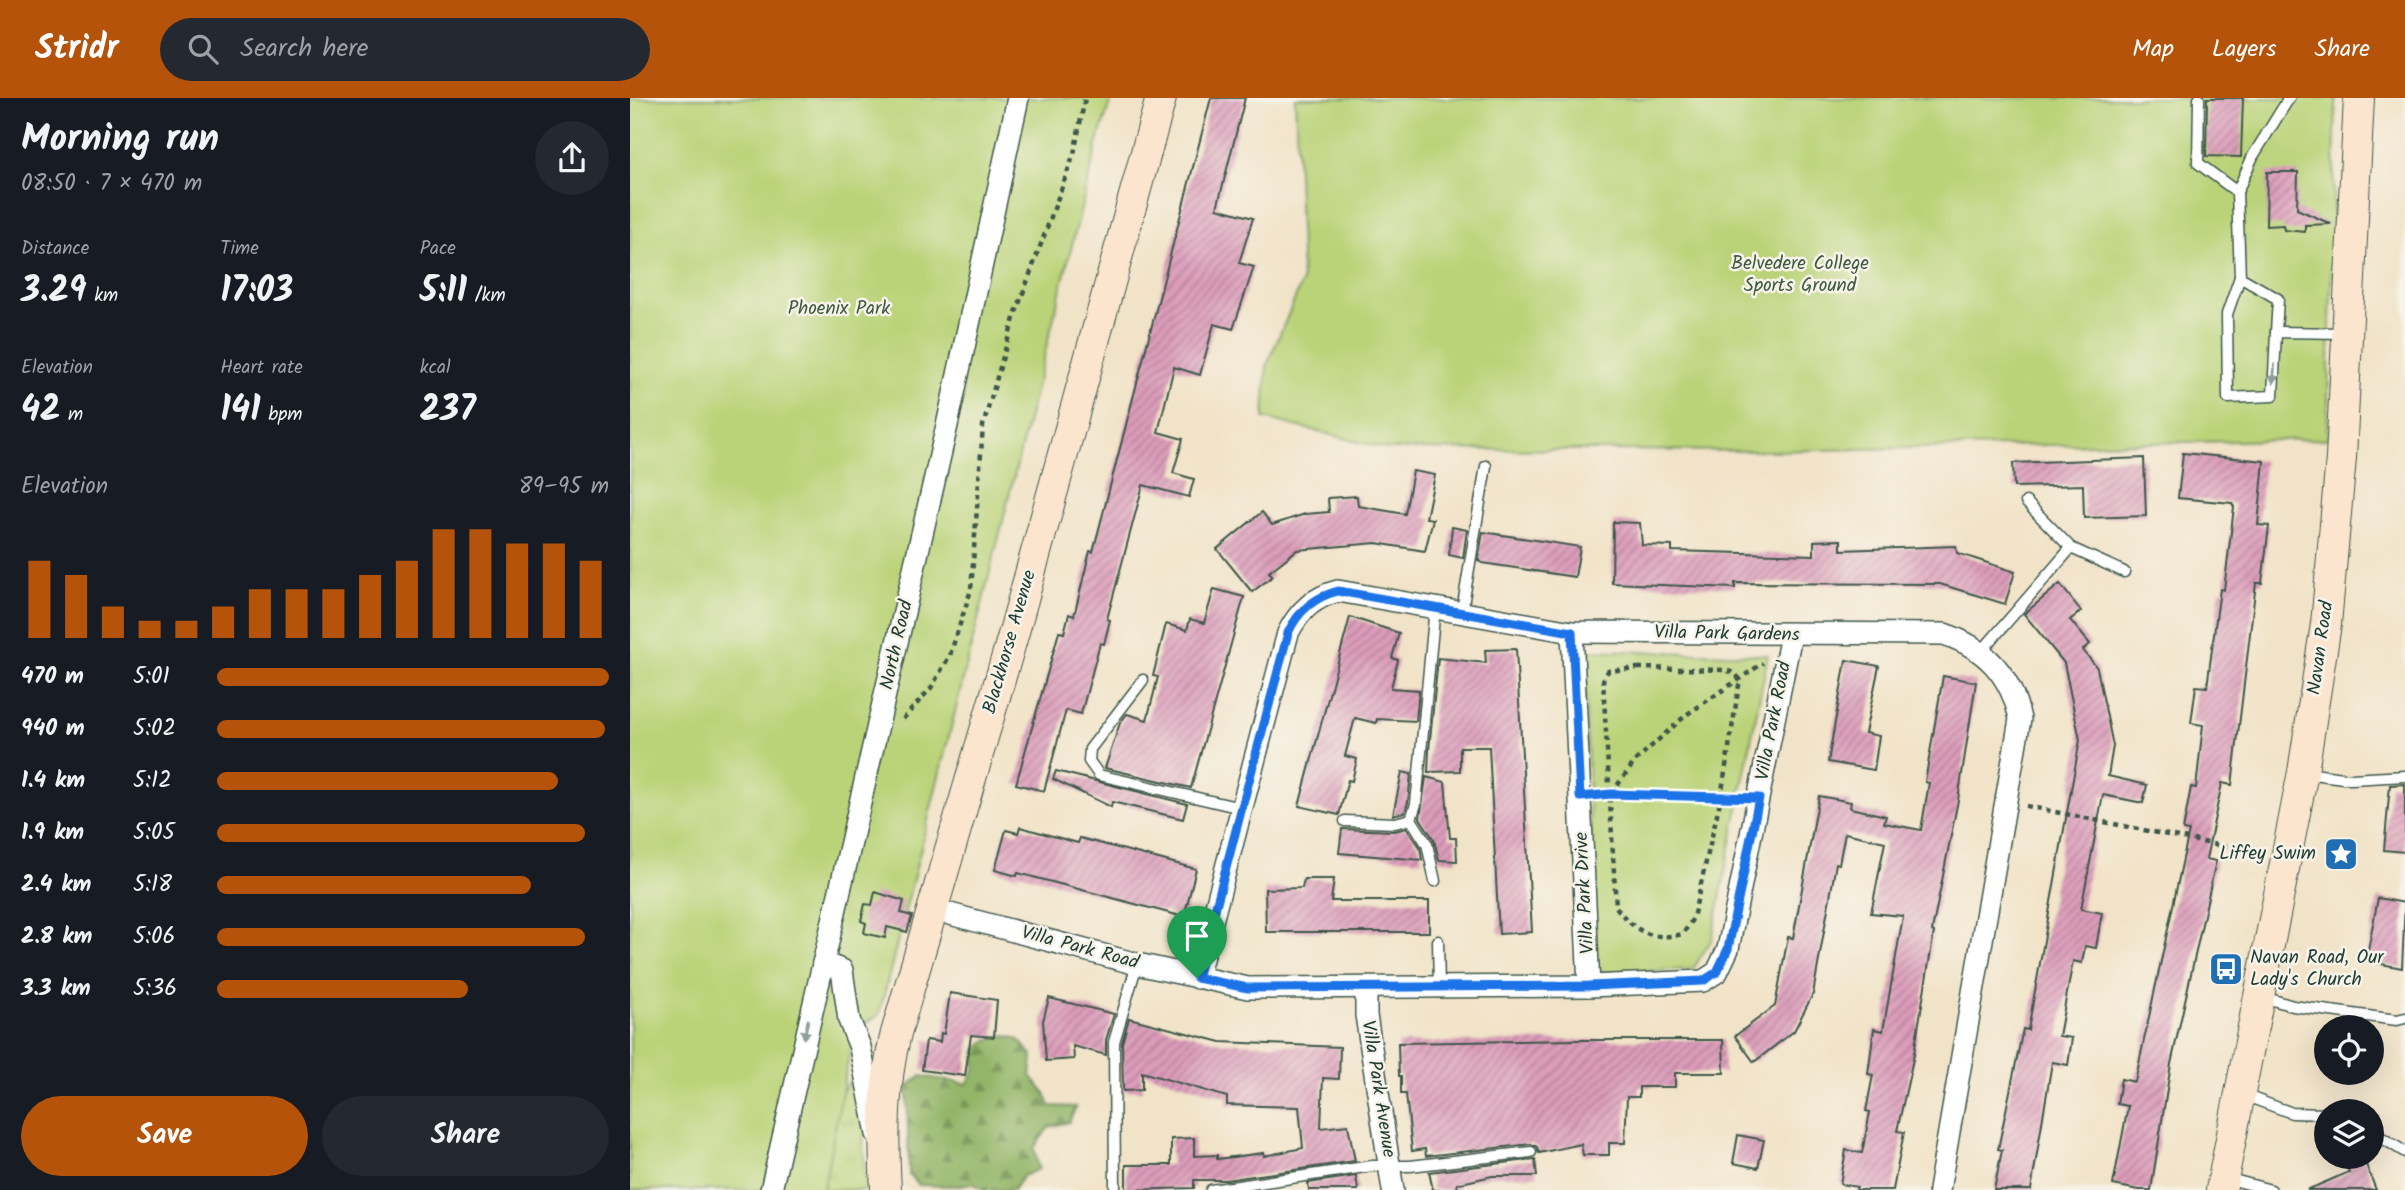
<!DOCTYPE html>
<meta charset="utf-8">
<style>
body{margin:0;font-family:Kalam,sans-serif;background:#242831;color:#f1f3f6;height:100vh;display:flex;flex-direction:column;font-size:26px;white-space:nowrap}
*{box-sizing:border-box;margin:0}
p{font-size:23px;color:#9ea1a6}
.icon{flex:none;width:38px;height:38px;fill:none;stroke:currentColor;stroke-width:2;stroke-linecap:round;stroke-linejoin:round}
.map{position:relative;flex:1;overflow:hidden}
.side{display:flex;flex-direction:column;background:#171b24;width:630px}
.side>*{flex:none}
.controls{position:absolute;left:1684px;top:917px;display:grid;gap:14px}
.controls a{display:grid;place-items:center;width:70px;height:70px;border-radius:50%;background:#171b24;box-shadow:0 7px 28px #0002;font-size:35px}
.pin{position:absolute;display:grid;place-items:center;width:60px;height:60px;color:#fff;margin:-72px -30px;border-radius:50% 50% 50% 0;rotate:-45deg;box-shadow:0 0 7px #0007}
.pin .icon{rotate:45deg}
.round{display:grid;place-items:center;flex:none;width:74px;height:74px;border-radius:37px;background:#242831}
.head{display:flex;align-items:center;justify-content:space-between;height:119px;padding:0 21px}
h1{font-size:38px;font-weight:700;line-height:52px}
.metrics{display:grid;grid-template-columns:repeat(3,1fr);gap:10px;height:119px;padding:7px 21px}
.metrics div{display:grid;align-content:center}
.metrics b{font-size:35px;font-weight:700}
.metrics small{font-size:19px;font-weight:400}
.metrics p{font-size:19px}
.chart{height:196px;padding:14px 21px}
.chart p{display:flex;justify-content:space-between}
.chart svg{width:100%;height:126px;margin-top:7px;stroke:#b45309;stroke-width:6}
.primary-button{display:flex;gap:14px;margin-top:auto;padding:14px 21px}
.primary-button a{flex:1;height:80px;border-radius:42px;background:#b45309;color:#fff;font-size:28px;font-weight:700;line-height:80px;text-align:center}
.primary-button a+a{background:#242831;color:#f1f3f6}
ul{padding:0 21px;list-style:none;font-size:23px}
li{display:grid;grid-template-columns:112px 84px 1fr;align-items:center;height:52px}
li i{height:18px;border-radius:9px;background:#b45309}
header{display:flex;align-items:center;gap:42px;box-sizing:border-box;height:98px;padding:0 35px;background:#b45309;color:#fff}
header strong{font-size:33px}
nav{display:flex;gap:38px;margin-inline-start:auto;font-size:24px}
.search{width:490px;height:63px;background:#242831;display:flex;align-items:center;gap:18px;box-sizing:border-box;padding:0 24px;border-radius:38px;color:#9ea1a6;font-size:26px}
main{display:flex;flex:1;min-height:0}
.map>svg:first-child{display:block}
.grass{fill:url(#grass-tufts);stroke:#6c8856;stroke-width:2}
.forest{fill:url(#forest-firs);stroke:#59794e;stroke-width:2}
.park{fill:#bad378;stroke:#6c8856;stroke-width:2}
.building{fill:url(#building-hatch)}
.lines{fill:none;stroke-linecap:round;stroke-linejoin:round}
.service-casing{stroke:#3e564a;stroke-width:13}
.minor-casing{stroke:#3e564a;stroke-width:24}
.secondary-casing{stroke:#3e564a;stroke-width:32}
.path{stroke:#3e564a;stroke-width:4.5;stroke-dasharray:5 5;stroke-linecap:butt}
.service{stroke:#fff;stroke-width:10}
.minor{stroke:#fff;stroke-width:21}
.secondary{stroke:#fbe5cf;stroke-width:30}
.oneway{fill:#8f9e9a}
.route-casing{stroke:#fff;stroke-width:14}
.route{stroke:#1a73e8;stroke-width:9}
.labels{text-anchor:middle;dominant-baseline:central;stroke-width:5;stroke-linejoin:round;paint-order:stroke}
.park-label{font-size:19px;fill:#3e5b42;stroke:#f7f3e8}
.street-label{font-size:19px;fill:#1f3d34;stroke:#f7f3e8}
.poi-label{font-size:19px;fill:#1f3d34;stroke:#f7f3e8;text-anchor:end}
</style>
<header>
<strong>Stridr</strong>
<div class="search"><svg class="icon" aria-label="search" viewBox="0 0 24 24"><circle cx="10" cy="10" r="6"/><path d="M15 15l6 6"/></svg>Search here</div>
<nav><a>Map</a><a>Layers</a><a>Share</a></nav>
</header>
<main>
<section class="side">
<div class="head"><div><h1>Morning run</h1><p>08:50 · 7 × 470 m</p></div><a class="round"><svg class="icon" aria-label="share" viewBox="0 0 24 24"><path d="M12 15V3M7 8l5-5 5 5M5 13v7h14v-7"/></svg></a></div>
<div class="metrics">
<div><p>Distance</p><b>3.29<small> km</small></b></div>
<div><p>Time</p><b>17:03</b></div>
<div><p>Pace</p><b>5:11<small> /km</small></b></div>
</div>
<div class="metrics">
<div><p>Elevation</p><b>42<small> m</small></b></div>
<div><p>Heart rate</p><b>141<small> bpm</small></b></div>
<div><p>kcal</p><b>237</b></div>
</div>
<div class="chart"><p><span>Elevation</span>89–95 m</p>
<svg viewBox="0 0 160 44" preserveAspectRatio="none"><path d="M5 44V17M15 44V22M25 44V33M35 44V38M45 44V38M55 44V33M65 44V27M75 44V27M85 44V27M95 44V22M105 44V17M115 44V6M125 44V6M135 44V11M145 44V11M155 44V17"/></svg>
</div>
<ul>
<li><b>470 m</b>5:01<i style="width:100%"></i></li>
<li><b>940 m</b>5:02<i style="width:99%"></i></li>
<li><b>1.4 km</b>5:12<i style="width:87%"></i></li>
<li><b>1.9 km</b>5:05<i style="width:94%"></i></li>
<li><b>2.4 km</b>5:18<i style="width:80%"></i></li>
<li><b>2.8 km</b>5:06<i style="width:94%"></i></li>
<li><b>3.3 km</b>5:36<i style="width:64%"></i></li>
</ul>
<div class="primary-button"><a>Save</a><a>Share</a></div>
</section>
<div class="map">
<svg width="1775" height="1092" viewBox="0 0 1775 1092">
<defs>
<pattern id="grass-tufts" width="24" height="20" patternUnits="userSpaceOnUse" patternTransform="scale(1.75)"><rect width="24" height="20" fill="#bad378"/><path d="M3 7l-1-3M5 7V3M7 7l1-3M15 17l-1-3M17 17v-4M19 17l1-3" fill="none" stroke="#9fb668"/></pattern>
<pattern id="forest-firs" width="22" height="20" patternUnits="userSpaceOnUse" patternTransform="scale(1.75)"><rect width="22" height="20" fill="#93b568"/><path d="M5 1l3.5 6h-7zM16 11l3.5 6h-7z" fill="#779456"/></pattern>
<pattern id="building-hatch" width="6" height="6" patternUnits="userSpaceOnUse" patternTransform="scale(1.75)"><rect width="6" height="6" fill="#dc9cba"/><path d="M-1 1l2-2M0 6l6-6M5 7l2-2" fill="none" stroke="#b28098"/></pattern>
</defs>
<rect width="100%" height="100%" fill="#f7f3e8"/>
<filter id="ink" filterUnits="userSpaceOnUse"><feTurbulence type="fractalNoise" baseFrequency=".0143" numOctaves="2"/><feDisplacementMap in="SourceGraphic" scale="14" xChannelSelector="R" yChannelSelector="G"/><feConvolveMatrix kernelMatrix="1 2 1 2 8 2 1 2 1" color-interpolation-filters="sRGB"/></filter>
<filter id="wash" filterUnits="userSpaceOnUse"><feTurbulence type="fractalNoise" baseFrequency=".00686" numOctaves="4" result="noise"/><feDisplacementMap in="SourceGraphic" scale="28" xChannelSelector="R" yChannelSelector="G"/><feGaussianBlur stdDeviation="1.57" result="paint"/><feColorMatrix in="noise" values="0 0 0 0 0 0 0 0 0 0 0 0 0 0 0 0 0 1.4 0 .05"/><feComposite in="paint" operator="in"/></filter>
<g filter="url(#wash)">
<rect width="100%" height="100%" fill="#f1e3c8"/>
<path class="grass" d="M224 977 238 998 233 1046 236 1092H177L194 1019Z"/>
<path class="forest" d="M373 937 388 941 403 958 401 978 415 995 420 1008 446 1009 439 1024 419 1029 404 1050 409 1071 393 1078 383 1092H354L342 1085 325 1088 289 1087 279 1077 277 989 291 978 337 986 345 972 346 952 356 943Z"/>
<g class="park">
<path d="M0 0H482L469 39 249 917 224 932 193 1092H0Z"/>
<path d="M665 0H1706L1697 341 1140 353 757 351 634 320 637 267 672 184Z"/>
<path d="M954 552 1138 557 1082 841 1063 871 965 875Z"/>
</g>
<g id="blocks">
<g class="building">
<path d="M581 0H615L587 110 623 120 609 165 624 169 603 231 584 226 570 277 544 269 528 334 553 341 543 375 564 381 559 399 513 387 477 521 480 522 474 546 470 545 451 616 436 612 414 693 386 686 429 534 434 535 439 516 444 518 460 453 463 454Z"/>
<path d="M1577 0H1613L1611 59 1576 58Z"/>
<path d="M1637 74H1668L1667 111 1701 126 1675 127V134L1654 132 1653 127 1636 128Z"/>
<path d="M1553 355 1634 363 1628 427 1639 428 1632 485H1626L1602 687 1592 685 1576 761 1586 763 1541 966 1521 1092H1509L1483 1087 1498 1008 1487 1006 1491 981 1505 984 1559 733 1553 732 1561 689 1566 690 1573 627 1561 625 1566 588 1577 589 1590 491 1594 492 1604 409 1602 405 1548 400Z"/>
<path d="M1514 360 1516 418 1454 420 1453 387 1384 389 1383 365Z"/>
<path d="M783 373 805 377 796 420 803 421 795 453 746 445 667 452 639 474 643 478 622 494 587 451 632 414 642 427 675 416 699 414 698 400 727 398 728 408 775 416Z"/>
<path d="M983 424 1010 425 1012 447 1042 448V453L1184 457V443L1211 442V452L1326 448 1327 455 1385 474 1375 506 1310 486 1105 485V490L982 485Z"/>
<path d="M822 429 837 432 833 460 819 457Z"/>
<path d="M853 434 950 449 945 479 852 465 848 462Z"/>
<path d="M1430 486 1451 513 1440 522 1460 546 1453 552 1467 570 1483 648 1478 678 1517 687 1513 705 1473 697 1451 811 1472 815 1466 850 1455 848 1452 865 1443 863 1429 938 1442 940 1438 967 1422 964 1401 1092H1364L1372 1052 1368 1051 1393 931 1398 932 1450 642 1434 565 1394 516Z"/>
<path d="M584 491 614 499 561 690 475 670 490 625 497 616 517 622 528 579 523 578 536 526 557 532 560 521 574 525Z"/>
<path d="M720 519 769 535 762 560 768 562 761 590 789 592 786 623 747 621 746 625 725 620 715 658 727 661 722 683 718 682 709 717 669 708Z"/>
<path d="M886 551 902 834 869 836 859 649H830V673L798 674 799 652 808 560 856 565 855 552Z"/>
<path d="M1216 562 1249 568 1235 635 1249 638 1244 672 1198 664Z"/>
<path d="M1313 578 1346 584 1328 702 1302 833 1304 834 1283 961 1267 1033 1274 1034 1263 1092H1226L1227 1089 1210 1086 1216 1052 1232 1055 1240 1014 1236 1013 1243 977 1238 976 1244 931 1253 933 1273 818 1241 815 1255 744 1215 735 1209 766 1206 765 1183 896 1164 933 1124 964 1105 938 1145 908 1158 839 1163 840 1189 698 1221 704 1220 710 1256 718 1254 725 1291 732 1299 685 1295 684Z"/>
<path d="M426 673 557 706 553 721 482 704 481 709 423 681Z"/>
<path d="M772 674 781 676 778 704 775 714 763 717Z"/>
<path d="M796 679 815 684 820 740H826L827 763 809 762 804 742 790 720Z"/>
<path d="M1775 686V754L1754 752 1760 687Z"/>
<path d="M390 729 448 745 450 740 566 771 554 819 388 775 387 778 365 772 376 732 388 735Z"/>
<path d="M777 730 790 749 792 762 709 755 712 731 765 733Z"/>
<path d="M674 781H704L701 803H799V834H636L635 791 672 790Z"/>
<path d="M245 794 274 803 271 815 282 818 277 834 257 829 255 840 234 835 236 825 231 823 235 806 242 807Z"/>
<path d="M1748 800 1775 805 1772 870 1736 863Z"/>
<path d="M320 895 367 902 364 939 341 937 335 978 292 972 296 942 310 944 311 935 314 936Z"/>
<path d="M419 900 484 916 476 942V957L443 948 444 961 416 963 413 923Z"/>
<path d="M499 920 591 944 710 949 709 981 693 980 691 1030 718 1027 725 1063 596 1082H564V1090L496 1092V1067H541V1041L564 1040V1058L587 1057V1061L634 1055V1058L673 1050 669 1009 597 1007V999L512 974V992L493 993 492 945Z"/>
<path d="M948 942H1093L1094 975H1045V989H1009V999H997L995 1045H979V1057H953L951 1046 909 1055 907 1049 901 1046 796 1058 795 1051 782 1053 776 996H771V978H769L768 945Z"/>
<path d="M1108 1037 1134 1042 1128 1070 1103 1065Z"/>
<path d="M1712 1059H1733L1746 1092H1677L1719 1074Z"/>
<path d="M905 1061 907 1078H862L827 1086 828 1092H803L799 1074Z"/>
<path d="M726 1078 728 1092H679L678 1085Z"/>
</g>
</g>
</g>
<g filter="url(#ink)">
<use href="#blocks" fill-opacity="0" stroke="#3e564a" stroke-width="2"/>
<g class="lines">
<g class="service-casing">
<g id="service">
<path d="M1569 0 1568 65 1607 94"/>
<path d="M1610 179 1597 216 1598 300 1643 298 1646 234 1715 235"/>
<path d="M1646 234 1648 201 1610 179 1607 94 1623 58 1659 0"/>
<path d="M1396 404 1441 450 1494 474"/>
<path d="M805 509 786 706 781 721 797 746 805 783"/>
<path d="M832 513 856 368"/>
<path d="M1351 554 1441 450"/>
<path d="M513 582 460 651 459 663 469 677 611 710"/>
<path d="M1675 675 1721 681 1775 678"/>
<path d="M715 723 765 725 781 721"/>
<path d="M808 843 809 890"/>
<path d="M1630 898 1663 908 1767 922 1775 920"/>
<path d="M1611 996 1662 1015 1696 1016"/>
<path d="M1741 1033 1775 1054"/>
<path d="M1596 1080 1641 1092"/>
<path d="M485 1092 484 944 507 866"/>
<path d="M581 1092 742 1068H780L901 1054"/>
</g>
</g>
<g class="minor-casing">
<g id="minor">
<path d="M942 534 959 888"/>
<path d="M305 812 507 866 618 890 959 888 1073 883 1087 874 1098 851 1161 537"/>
<path d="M193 865 212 872 219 922 230 949 247 1036"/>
<path d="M567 880 658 535C669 513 684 499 708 493L942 534 1314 536C1356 550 1381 577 1390 621L1309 1092"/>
<path d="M736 891V917L763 1092"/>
<path d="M141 1092 318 323 388 0"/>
</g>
</g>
<g class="secondary-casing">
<g id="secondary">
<path d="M256 1092C253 1038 253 987 266 935L384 534 531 0"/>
<path d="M1591 1092 1673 674 1696 526 1711 360 1729 0"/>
</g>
</g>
<g class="path">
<path d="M1008 570 1095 572 1104 575 1110 581 1091 699 1063 820 1053 836C1022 843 1005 834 986 809L973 582 978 573Z"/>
<path d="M273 621 301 590 320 557 341 492 353 328 385 217 444 56 455 0"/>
<path d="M982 696 1106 699"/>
<path d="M972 697 981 696 1006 662 1056 617 1133 565"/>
<path d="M1396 708 1631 756"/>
</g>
<use href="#service" class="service"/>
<use href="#minor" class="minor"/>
<use href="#secondary" class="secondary"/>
</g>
<defs><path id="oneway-solid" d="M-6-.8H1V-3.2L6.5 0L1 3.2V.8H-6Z" transform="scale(1.75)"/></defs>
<g class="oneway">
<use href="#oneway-solid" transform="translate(1644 276) rotate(93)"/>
<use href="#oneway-solid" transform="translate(176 931) rotate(103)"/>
</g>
</g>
<g class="lines" filter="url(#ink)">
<g class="route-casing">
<path id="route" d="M708 493 942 534 950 699 981 696 1129 700 1098 851 1087 874 1073 883 959 888 618 890 567 880 658 535C668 513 684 499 708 493Z"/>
</g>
<use href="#route" class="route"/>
</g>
<defs>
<g id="sight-square" transform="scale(1.75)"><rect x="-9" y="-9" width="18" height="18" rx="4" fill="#1f6fb2" stroke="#f7f3e8"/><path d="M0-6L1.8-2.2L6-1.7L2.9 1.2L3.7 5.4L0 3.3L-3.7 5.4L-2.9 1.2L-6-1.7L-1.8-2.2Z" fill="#fff"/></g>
<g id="bus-square" transform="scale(1.75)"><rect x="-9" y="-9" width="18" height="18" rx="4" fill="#1f6fb2" stroke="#f7f3e8"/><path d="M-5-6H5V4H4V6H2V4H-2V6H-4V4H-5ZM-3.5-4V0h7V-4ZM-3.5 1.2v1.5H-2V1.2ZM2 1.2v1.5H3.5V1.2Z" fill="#fff"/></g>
</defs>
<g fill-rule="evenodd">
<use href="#sight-square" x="1711" y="756"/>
<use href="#bus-square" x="1596" y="871"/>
</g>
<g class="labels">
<g class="park-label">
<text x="1170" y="166">Belvedere College<tspan x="1170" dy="22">Sports Ground</tspan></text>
<text x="209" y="211">Phoenix Park</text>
</g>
<g class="street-label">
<text transform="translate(1097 536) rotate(1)">Villa Park Gardens</text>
<text transform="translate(380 544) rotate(-74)">Blackhorse Avenue</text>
<text transform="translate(267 547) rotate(-77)">North Road</text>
<text transform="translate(1691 550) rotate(-82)">Navan Road</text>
<text transform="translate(1144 623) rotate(-79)">Villa Park Road</text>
<text transform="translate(955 795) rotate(-93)">Villa Park Drive</text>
<text transform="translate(450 850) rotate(15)">Villa Park Road</text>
<text transform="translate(748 991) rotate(81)">Villa Park Avenue</text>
</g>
<g class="poi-label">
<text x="1686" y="756">Liffey Swim</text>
<text x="1620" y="860" text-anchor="start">Navan Road, Our<tspan x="1620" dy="22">Lady's Church</tspan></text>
</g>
</g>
</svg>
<div class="controls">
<a><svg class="icon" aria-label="locate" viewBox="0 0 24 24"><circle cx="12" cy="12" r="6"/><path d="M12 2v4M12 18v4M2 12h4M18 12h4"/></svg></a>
<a><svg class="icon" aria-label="layers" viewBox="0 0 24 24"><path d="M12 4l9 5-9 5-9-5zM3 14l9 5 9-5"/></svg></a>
</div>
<div class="pin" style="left:567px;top:880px;background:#1e9e55"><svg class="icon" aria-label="arrive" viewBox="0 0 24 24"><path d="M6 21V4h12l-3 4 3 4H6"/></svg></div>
</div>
</main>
